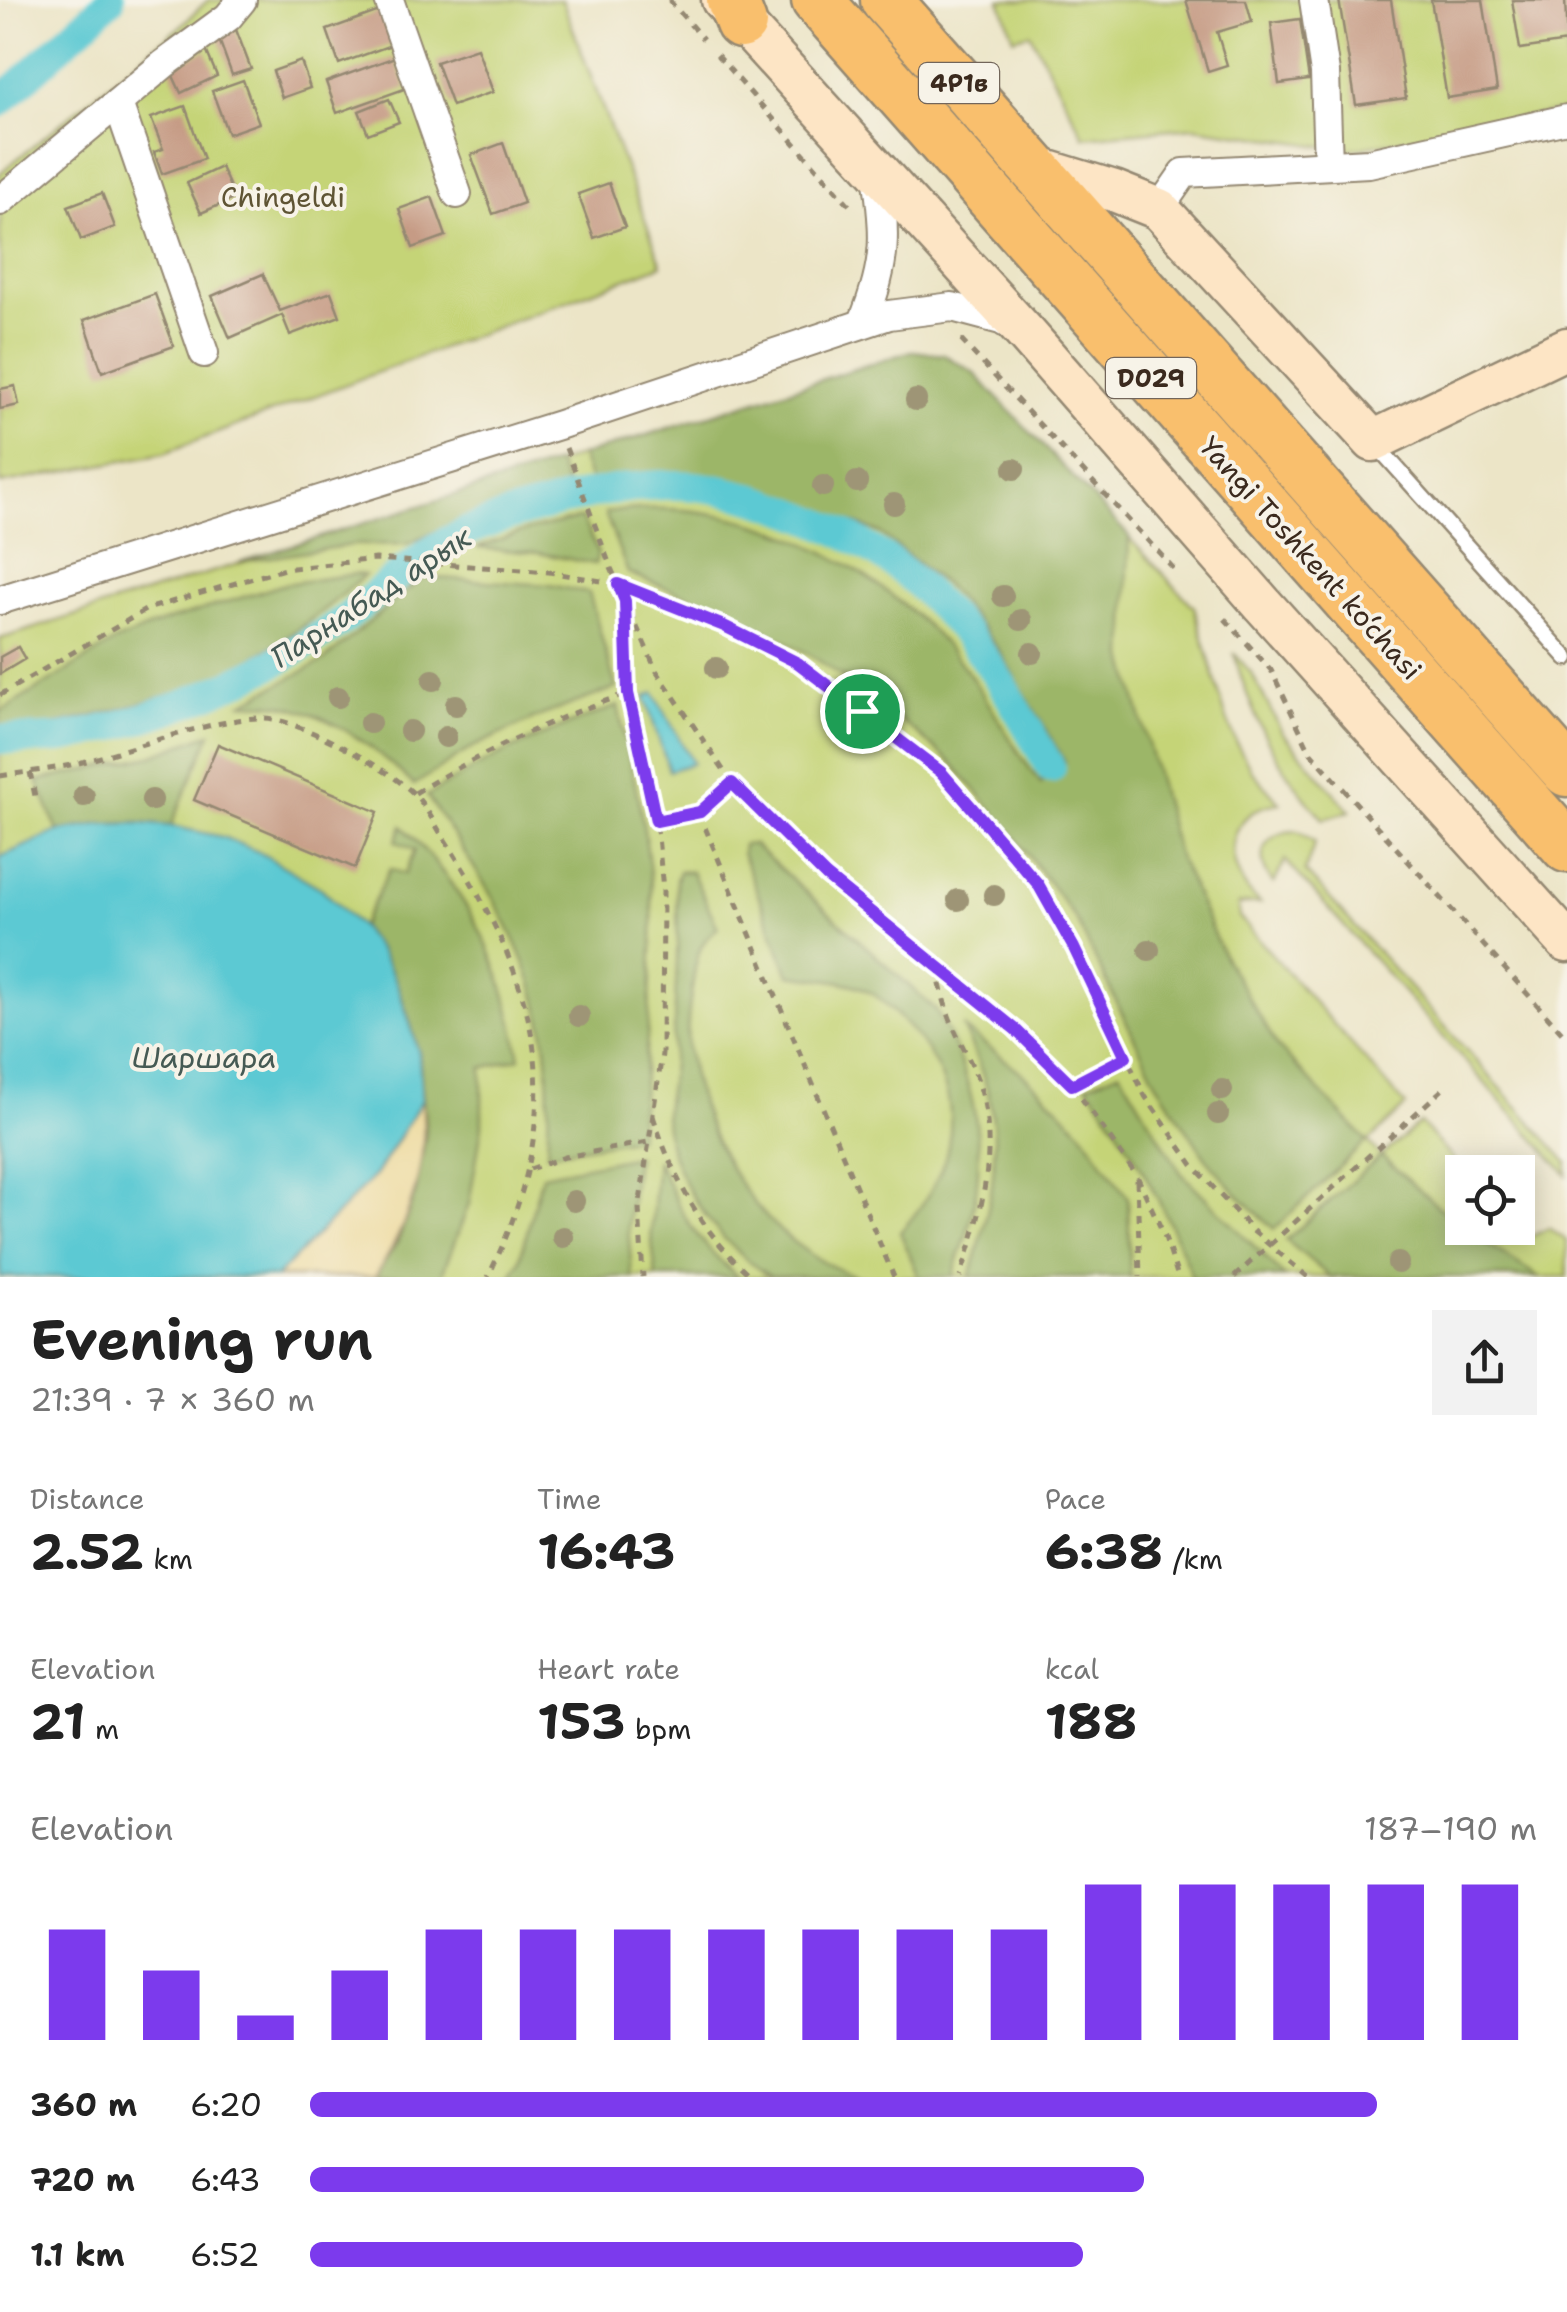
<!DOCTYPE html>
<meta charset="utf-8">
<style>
body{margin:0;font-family:"Shantell Sans",sans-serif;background:#f2f2f2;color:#222;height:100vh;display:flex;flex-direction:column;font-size:38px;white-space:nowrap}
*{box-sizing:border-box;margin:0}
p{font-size:32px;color:#767676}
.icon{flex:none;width:55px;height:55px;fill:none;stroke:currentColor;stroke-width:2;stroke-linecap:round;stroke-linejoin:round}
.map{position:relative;height:1277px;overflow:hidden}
.side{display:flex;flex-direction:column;background:#fff;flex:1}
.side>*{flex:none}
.controls{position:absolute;left:1445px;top:1155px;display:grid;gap:20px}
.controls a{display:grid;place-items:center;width:90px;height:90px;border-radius:0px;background:#fff;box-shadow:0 5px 25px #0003;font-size:50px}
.pin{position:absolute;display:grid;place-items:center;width:85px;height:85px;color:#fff;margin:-42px;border:5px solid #fff;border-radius:50%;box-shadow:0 2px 10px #0007}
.round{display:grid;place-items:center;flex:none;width:105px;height:105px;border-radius:0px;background:#f2f2f2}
.headline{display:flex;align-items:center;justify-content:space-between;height:170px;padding:0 30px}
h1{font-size:55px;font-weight:700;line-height:75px}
.metrics{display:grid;grid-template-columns:repeat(3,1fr);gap:15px;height:170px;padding:10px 30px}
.metrics div{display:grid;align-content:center}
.metrics b{font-size:50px;font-weight:700}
.metrics small{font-size:28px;font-weight:400}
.metrics p{font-size:28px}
.chart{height:280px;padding:20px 30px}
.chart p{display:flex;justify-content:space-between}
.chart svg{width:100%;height:180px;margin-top:10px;stroke:#7c3aed;stroke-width:6}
ul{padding:0 30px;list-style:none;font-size:32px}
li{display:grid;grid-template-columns:160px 120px 1fr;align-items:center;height:75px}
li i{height:25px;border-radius:12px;background:#7c3aed}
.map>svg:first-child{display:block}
.green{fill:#c5d477;stroke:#807f4a;stroke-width:2.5}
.forest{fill:#9cb668;stroke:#6c7043;stroke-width:2.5}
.sand{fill:#eeda9e;stroke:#94825e;stroke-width:2.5}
.water{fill:#5cc9d3;stroke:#4c7a78;stroke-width:2.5}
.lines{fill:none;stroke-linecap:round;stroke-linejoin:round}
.canal{stroke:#5cc9d3;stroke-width:30}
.building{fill:#c69b85}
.lane-casing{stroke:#948872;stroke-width:19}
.street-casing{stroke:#948872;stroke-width:32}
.secondary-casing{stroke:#948872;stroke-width:45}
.highway-casing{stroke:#948872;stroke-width:55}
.path{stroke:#948872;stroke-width:5;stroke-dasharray:8 8;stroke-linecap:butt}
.lane{stroke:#fff;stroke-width:14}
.street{stroke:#fff;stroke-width:28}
.secondary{stroke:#fde5c5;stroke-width:40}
.highway{stroke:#f9bf6d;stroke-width:50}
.tree{fill:#9e9576}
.route-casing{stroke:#fff;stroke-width:20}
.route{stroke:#7c3aed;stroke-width:12}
.labels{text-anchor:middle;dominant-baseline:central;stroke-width:8;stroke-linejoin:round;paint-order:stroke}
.shield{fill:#f7f3e8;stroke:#73665b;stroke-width:2.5}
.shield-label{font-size:25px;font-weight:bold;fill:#3b2a1e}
.park-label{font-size:28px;fill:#5e5434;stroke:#f7f3e8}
.street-label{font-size:28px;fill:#3b2a1e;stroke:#f7f3e8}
.water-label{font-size:30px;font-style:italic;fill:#455a54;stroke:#f7f3e8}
</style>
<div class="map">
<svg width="1567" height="1277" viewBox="0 0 1567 1277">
<rect width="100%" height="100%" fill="#f7f3e8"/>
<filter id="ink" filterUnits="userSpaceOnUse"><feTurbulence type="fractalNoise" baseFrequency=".01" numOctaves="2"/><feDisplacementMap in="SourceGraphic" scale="20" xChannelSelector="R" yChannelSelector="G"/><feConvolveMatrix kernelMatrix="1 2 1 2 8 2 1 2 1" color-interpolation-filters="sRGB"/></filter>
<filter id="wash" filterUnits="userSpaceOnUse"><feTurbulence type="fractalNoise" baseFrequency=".0048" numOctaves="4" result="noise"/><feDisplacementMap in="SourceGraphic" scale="40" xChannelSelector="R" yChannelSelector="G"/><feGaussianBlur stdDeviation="2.25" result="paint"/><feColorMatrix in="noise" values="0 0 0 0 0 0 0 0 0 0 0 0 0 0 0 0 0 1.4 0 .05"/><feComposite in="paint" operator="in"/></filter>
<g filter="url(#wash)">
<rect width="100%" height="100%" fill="#ece5c7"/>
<g class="green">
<path d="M208 0H562L662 265 164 453 0 484V173L182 25Z"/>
<path d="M1000 0H1567V110L1348 150 1194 127 1084 137 1030 33 1014 38Z"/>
<path d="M912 351 944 355 973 372 1194 607 1226 717 1238 746 1252 771 1280 803C1222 809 1221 870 1260 903L1238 905 1239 917 1406 1106 1368 1142 1381 1156 1420 1123 1465 1172H1462V1228H1515L1526 1239 1549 1228 1567 1241V1277H0V639Z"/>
<path d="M1234 653 1252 674 1282 732 1350 811 1323 819C1276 765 1253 722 1234 653Z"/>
<path d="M1299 831 1315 842 1305 871 1567 1162V1175L1285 860 1274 884C1252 858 1263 830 1299 831Z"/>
</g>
<g class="forest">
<path d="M912 351 944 355 973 372 1129 536 1125 657 1178 856 1225 959 1278 1047 1367 1141 1274 1229 1237 1194 1205 1157 1157 1084 1075 918 1012 833 952 763 879 702 809 654 729 612 628 573 605 513C737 490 878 561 961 663 991 701 1011 747 1041 783L1065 762 998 649 973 617 947 587 880 533 763 489 726 482 639 476 591 484 581 456Z"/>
<path d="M557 463 567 486 485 510 408 544 352 545 240 562Z"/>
<path d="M581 518 598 552 595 564 538 553 477 548 525 531Z"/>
<path d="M355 574 365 575C325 610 283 644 234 668 166 702 88 717 13 734L0 732V712L114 642 160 623 285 584Z"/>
<path d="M423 577 550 585 589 593 616 688 540 716 473 747 414 785C378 750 334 715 282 705 269 703 255 704 243 703L323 661Z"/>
<path d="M618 706C632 772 650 838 652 905 654 982 645 1061 638 1138L547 1154C549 1110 551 1066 542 1023 526 937 474 867 427 796 492 755 546 732 618 706Z"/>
<path d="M211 733 171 826 101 824 58 831 37 781 151 756Z"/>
<path d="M402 826C471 896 503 961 520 1058L482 1068V1126L469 1204 441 1277H375L398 1241 416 1192 426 1133 419 1053 409 1019 395 981 361 927 390 869 405 874 415 850 396 841Z"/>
<path d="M753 844 936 1010C973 1076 989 1144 971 1218 967 1238 958 1257 953 1277H919L900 1232C957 1170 972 1099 912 1031 898 1016 884 999 866 990 845 979 812 979 789 975L742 853 743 845Z"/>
<path d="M679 871 692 872 718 928C696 943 696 963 692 988 689 1007 686 1030 688 1049 701 1144 764 1248 859 1277H771C722 1249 666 1174 665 1116 665 1099 671 1081 672 1063 675 1003 680 940 676 880Z"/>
<path d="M964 1028 1022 1073 1056 1105 1082 1132 1128 1198 1130 1277H970C988 1217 1004 1157 988 1093 983 1071 972 1049 964 1028Z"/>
<path d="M1120 1071 1181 1173 1285 1277H1192C1166 1206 1132 1146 1087 1085Z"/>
<path d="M636 1156 628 1226 632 1277H510L519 1262 542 1175Z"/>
<path d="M1381 1156 1462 1228 1539 1277H1330L1286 1240Z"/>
<path d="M657 1159C682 1215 691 1236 738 1277H656L651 1233Z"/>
</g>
<path class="sand" d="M422 1100C429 1165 410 1222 375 1277H276L376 1174Z"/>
<g class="water">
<path d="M654 693 693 763 669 771 645 697Z"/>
<path d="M139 823 171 826 223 837 259 852 322 889 361 927 380 952 396 981 409 1019 419 1053 422 1100 376 1174 276 1277H0V857L58 831 101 824Z"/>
</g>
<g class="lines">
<g class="canal">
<path d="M0 102 110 0"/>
<path d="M0 739C22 739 46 741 68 737 155 721 258 678 332 628 371 602 402 566 446 542 474 526 507 516 538 508 587 493 642 481 694 486 747 491 833 524 877 553 907 571 932 598 956 623 995 664 1022 720 1051 768"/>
</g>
</g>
<g id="blocks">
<g class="building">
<path d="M1186 0H1246L1252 22 1217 32 1227 65 1208 71Z"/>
<path d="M1339 0H1391L1406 98 1356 105Z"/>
<path d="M1431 0H1483L1497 90 1447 98Z"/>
<path d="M1512 0H1565L1567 42 1520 49Z"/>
<path d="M382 10 394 44 339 64 327 30Z"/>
<path d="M1300 19 1309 80 1279 84 1271 23Z"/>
<path d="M235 27 251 69 232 75 217 34Z"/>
<path d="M477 48 493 92 452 106 436 62Z"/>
<path d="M206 50 217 76 181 93 169 67Z"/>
<path d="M395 57 407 88 337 113 326 82Z"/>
<path d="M301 61 310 88 282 98 273 71Z"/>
<path d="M243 80 259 123 228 134 212 91Z"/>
<path d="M389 99 399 122 368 134 359 111Z"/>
<path d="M185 106 204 159 162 174 154 152 163 149 151 118Z"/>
<path d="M503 143 524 203 493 214 471 155Z"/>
<path d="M221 167 235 198 201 213 187 183Z"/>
<path d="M609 183 625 227 594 238 578 194Z"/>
<path d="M102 193 115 227 81 240 68 206Z"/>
<path d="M432 197 446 236 413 248 399 209Z"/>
<path d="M263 274 280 311 331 292 340 316 290 335 282 315 230 338 212 296Z"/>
<path d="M155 294 174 346 102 372 84 320Z"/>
<path d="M15 386 19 405 0 409V389Z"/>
<path d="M18 647 25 659 0 674V657Z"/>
<path d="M218 744 378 812 355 868 194 800Z"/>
</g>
</g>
</g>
<g filter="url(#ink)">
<use href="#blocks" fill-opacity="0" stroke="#948872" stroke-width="2.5"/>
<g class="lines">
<g class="lane-casing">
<path id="lane" d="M1377 446 1567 658"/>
</g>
<g class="street-casing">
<g id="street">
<path d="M389 0 457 194"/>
<path d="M1314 0 1325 73 1328 165"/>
<path d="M118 103 204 353"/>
<path d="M0 201 164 64 228 17 242 0"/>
<path d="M1159 209 1184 173 1369 163 1567 119"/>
<path d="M863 322C888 261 886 232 876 168"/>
<path d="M0 600 559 425 889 315 952 307 1001 320 1013 327"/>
</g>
</g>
<g class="secondary-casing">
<g id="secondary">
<path d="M722 0 1027 335 1264 606 1567 942"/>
<path d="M1032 166 1114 191 1159 209 1373 441 1567 348"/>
</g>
</g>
<g class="highway-casing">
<g id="highway">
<path d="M732 0 741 23"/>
<path d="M817 0 1567 847"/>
<path d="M886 0 1567 771"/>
</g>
</g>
<g class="path">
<path d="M669 0 703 39"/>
<path d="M717 55 852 208"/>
<path d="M961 340 1177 572"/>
<path d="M566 448 611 568 656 670 732 783 826 875 1015 1029 1072 1085 1137 1176 1165 1237 1178 1277"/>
<path d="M625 605 628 693 658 836 663 890 662 1054 639 1208 643 1277"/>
<path d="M1225 619 1271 670 1311 753 1567 1038"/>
<path d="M0 695 147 609 284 569 376 559 549 572 618 584 724 626 798 663 941 772 1038 884 1075 949 1145 1096 1193 1165 1253 1231 1308 1277"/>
<path d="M30 772 35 796"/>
<path d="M0 776C25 772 50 770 75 764 121 753 232 711 273 719 311 727 386 767 413 793 425 804 434 823 443 837 487 904 526 977 535 1058 543 1136 522 1208 488 1277"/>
<path d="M415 793C484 751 552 719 628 693"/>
<path d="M699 813 894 1277"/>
<path d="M656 821 699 813 732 783"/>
<path d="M936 968C940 983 943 999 948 1013 956 1036 969 1056 977 1078 1001 1144 982 1214 960 1277"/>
<path d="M1072 1085 1126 1057"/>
<path d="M653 1116C673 1178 702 1234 752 1277"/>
<path d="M530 1169 565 1157 648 1142"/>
<path d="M1137 1180 1140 1277"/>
<path d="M1234 1277 1443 1089"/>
</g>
<use href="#lane" class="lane"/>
<use href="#street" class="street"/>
<use href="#secondary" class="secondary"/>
<use href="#highway" class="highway"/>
</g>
<g class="tree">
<circle cx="916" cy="400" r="11"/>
<circle cx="1014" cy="469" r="11"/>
<circle cx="857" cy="482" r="11"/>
<circle cx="823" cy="486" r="11"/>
<circle cx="894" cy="504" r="11"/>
<circle cx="1003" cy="596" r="11"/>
<circle cx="1021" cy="620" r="11"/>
<circle cx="1032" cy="653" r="11"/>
<circle cx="716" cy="668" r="11"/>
<circle cx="433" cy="680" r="11"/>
<circle cx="338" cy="697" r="11"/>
<circle cx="456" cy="705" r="11"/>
<circle cx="370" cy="723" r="11"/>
<circle cx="410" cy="731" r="11"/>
<circle cx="446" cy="737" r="11"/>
<circle cx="84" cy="796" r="11"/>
<circle cx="152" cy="800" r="11"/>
<circle cx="994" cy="895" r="11"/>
<circle cx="958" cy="900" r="11"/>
<circle cx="1149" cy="950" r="11"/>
<circle cx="579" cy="1016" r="11"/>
<circle cx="1222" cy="1090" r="11"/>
<circle cx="1218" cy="1114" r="11"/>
<circle cx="574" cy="1201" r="11"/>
<circle cx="563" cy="1237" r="11"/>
<circle cx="1398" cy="1263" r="11"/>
</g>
</g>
<g class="lines" filter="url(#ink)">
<g class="route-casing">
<path id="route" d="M618 584 724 626 798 663 941 772 1038 884 1074 948 1126 1057 1072 1085 1015 1029 826 876 732 783 700 812 656 821 628 693 625 601Z"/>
</g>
<use href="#route" class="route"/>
</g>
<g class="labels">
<g class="shield">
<rect x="919" y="63" width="80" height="40" rx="8"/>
<rect x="1106" y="358" width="90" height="40" rx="8"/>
</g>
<g class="shield-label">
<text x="959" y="83">4Р1в</text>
<text x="1151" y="378">D029</text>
</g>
<g class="park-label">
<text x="283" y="197">Chingeldi</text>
</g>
<g class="street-label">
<text transform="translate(1311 558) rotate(48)">Yangi Toshkent ko‘chasi</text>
</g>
<g class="water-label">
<text transform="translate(371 597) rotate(-33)">Парнабад арык</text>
<text x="204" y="1057">Шаршара</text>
</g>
</g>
</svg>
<div class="controls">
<a><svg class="icon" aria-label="locate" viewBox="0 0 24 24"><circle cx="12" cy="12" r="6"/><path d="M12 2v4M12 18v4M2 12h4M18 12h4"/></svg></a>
</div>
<div class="pin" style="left:862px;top:711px;background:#1e9e55"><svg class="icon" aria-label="arrive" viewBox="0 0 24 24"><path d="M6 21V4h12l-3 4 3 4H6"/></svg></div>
</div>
<section class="side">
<div class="headline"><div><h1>Evening run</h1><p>21:39 · 7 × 360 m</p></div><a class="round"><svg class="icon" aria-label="share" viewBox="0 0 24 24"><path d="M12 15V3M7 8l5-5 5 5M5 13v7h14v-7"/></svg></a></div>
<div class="metrics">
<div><p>Distance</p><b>2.52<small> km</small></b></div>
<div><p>Time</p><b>16:43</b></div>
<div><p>Pace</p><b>6:38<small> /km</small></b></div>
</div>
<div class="metrics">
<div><p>Elevation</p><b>21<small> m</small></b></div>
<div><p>Heart rate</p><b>153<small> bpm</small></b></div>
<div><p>kcal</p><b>188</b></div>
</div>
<div class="chart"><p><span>Elevation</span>187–190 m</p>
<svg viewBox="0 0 160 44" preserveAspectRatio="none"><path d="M5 44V17M15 44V27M25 44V38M35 44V27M45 44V17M55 44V17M65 44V17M75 44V17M85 44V17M95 44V17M105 44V17M115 44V6M125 44V6M135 44V6M145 44V6M155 44V6"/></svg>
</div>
<ul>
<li><b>360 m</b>6:20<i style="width:87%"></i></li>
<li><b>720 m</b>6:43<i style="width:68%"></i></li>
<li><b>1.1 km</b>6:52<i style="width:63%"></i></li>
</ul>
</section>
